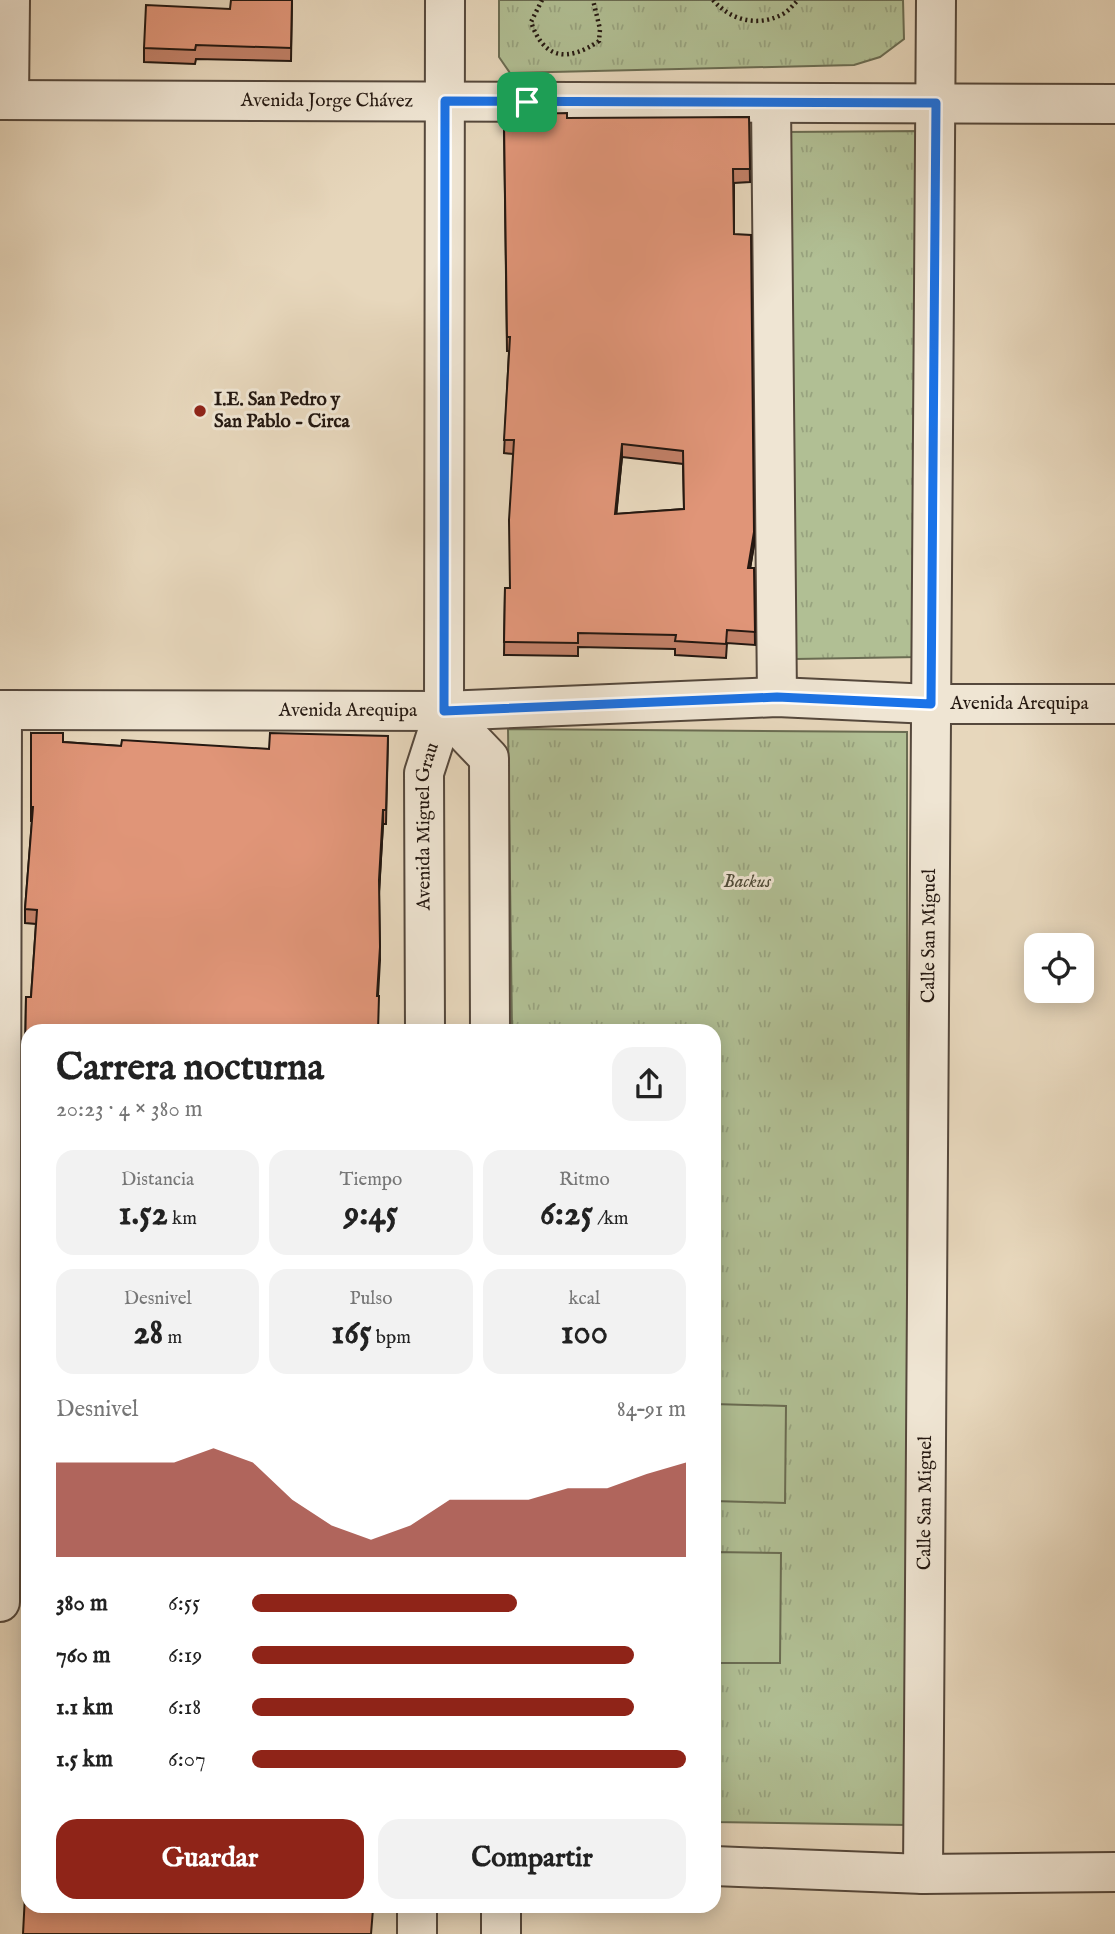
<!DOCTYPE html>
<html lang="es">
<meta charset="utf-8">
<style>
body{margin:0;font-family:"IM FELL English",serif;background:#f2f2f2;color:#222;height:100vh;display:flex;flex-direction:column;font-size:26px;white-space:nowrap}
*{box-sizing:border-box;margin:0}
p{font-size:23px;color:#767676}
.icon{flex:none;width:38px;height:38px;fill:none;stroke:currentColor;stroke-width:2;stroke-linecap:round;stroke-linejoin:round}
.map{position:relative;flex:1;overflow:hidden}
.drawer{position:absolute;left:21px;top:1024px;width:700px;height:889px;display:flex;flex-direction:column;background:#fff;border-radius:21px;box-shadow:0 4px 18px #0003}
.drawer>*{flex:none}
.tools{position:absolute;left:1024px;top:933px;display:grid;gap:14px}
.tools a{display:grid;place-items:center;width:70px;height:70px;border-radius:14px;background:#fff;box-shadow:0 4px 18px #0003;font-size:35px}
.pin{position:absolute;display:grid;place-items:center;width:60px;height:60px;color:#fff;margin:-30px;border-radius:14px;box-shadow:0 4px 10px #0006}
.round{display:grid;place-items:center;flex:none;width:74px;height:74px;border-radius:21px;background:#f2f2f2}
.headline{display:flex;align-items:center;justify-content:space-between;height:119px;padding:0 35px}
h1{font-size:38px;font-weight:700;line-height:52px}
.stats{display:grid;grid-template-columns:repeat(3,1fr);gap:10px;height:119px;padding:7px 35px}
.stats div{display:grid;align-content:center;border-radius:18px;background:#f2f2f2;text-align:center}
.stats b{font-size:35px;font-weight:700}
.stats small{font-size:19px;font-weight:400}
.stats p{font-size:19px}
.chart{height:196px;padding:14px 35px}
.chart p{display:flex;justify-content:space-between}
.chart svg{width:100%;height:126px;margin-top:7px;fill:#8f2418;opacity:.7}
.primary-button{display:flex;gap:14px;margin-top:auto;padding:14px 35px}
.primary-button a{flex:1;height:80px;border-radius:21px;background:#8f2418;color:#fff;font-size:28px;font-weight:700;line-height:80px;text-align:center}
.primary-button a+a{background:#f2f2f2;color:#222}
ul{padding:0 35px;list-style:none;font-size:23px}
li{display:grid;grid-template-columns:112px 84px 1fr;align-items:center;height:52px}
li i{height:18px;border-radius:9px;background:#8f2418}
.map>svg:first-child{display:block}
.grass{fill:url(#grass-tufts);stroke:#6a6c52;stroke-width:2}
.pitch{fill:#b1bf94;stroke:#6a6c52;stroke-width:2}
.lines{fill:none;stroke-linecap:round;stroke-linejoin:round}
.minor-casing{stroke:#55483c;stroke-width:42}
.path{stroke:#241811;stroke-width:4.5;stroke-dasharray:2 3.5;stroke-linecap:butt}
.minor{stroke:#efe5d3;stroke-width:38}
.wall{fill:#c18067;stroke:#241811;stroke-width:2;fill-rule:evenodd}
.shaded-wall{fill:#9d6854;stroke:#241811;stroke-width:2}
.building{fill:#e09578;stroke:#241811;stroke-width:2;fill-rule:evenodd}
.route-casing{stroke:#fff;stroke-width:14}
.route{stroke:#1a73e8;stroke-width:9}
.poi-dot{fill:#8f2418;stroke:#efe5d3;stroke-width:2.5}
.labels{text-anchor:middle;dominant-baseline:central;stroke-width:6;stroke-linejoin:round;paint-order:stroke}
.street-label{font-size:19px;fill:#241811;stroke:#efe5d3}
.poi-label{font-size:19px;font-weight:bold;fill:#241811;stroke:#efe5d3;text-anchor:start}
.park-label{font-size:19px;font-style:italic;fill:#4e4a38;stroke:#efe5d3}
</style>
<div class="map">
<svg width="1115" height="1934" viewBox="0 0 1115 1934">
<defs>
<pattern id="grass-tufts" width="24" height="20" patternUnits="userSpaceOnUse" patternTransform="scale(1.75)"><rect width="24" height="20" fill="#b1bf94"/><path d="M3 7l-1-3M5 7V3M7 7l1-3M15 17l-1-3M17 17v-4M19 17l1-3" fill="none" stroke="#98a37f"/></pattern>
</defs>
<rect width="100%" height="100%" fill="#e7d7bc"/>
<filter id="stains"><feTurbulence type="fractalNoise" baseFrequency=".00286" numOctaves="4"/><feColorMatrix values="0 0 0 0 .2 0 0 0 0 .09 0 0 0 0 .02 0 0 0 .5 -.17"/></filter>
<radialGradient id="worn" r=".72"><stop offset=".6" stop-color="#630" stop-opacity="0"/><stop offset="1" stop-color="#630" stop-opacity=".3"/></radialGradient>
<g class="grass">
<path d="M499 0H903L904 39 880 57 854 65 510 73 499 57Z"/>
<path d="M923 131 919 657 795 659 785 132Z"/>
<path d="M508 729 907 732V1825L714 1822V1031H512Z"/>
</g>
<g class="pitch">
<path d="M714 1404 786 1406 785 1503 714 1501Z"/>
<path d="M714 1552 781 1553 780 1663H714Z"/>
</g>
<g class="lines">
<g class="minor-casing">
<g id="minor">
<path id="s1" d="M0 100 1115 104"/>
<path d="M9 100 10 0"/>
<path d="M771 103 777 697"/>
<path id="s2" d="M0 710 444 711 777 697 931 704H1115"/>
<path d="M444 711 489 758 490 1031"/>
<path id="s3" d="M425 1031 424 773 444 711 445 0"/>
<path d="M0 1602 2 710"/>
<path d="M714 1866 923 1874 1115 1872"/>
<path id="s4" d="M923 1874 936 0"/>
<path d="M417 1906V1934"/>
<path d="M501 1906V1934"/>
</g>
</g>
<g class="path">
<path d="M542 0 531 22C544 60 568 62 599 41L600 29 593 0"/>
<path d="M713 0C730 20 757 27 781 15 788 12 793 5 798 0"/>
</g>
<use href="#minor" class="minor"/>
</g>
<g class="wall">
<path d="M292 0 291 61 196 59 195 64 144 62V48L230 9Z"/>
<path d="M749 117 750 182 734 183V234L754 545 750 568H754L755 645 727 643 726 658 675 655V649L578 647V656L504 655 505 588H510L513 454 504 453 509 351H507L504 123ZM622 457 683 464 684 509 616 514Z"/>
<path d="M31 733 63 742 121 746 269 749 388 736 386 824H383L379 891 380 960 378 996 28 1031V1166H27V1134H24L26 997H31L36 924 25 923V909L32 821H31Z"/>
<path d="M25 1306H28V1363L25 1319Z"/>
<path d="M22 1365H28V1543L22 1496Z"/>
<path d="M28 1620V1717H26V1661L23 1633V1621Z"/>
</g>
<g class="shaded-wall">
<path d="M622 444V457L615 528V514Z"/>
<path d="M754 532V545L748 581V568Z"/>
<path d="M383 810V824L379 894V880Z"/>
</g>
<g class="building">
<path d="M231 0H292L291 48 196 45 195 50 144 48 146 5 230 9Z"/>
<path d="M567 113V118L749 117 750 169H733L734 234 751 235 754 532 748 568H754L755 632 727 630 726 644 675 641 676 635 578 633V643L504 642 505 588H510L509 520 514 440H504L510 337H507L504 123 530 122V114ZM622 444 683 451 684 509 615 514Z"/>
<path d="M31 733H63V742L121 746 122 740 269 749 270 733 388 736 386 810H383L379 880 380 947 377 996H379L378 1031H28V1152H27V1120H24L26 997H31L37 910 25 909 33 807H31Z"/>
<path d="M25 1306H28V1350Z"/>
<path d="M22 1365H28V1531L22 1483Z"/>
<path d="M28 1620V1705H26L27 1650 23 1621Z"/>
<path d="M28 1807V1906H347L373 1909 371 1934H23L25 1895H27Z"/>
</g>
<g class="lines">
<g class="route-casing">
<path id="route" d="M445 101 936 103 931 704 777 697 444 711Z"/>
</g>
<use href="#route" class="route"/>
</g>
<circle class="poi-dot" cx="200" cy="411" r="7"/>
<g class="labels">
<g class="street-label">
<text stroke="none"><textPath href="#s1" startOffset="327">Avenida Jorge Chávez</textPath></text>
<text stroke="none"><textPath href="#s2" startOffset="1020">Avenida Arequipa</textPath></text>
<text stroke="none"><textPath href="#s2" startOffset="348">Avenida Arequipa</textPath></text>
<text stroke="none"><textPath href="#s3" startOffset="205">Avenida Miguel Grau</textPath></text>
<text stroke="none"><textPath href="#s4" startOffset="938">Calle San Miguel</textPath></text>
<text stroke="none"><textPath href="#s4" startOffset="371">Calle San Miguel</textPath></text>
</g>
<g class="poi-label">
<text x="214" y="400">I.E. San Pedro y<tspan x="214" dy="22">San Pablo - Circa</tspan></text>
</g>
<g class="park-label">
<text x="747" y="882">Backus</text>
</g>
</g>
<rect width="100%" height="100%" filter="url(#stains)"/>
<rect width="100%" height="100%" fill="url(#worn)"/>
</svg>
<div class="tools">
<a><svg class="icon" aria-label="locate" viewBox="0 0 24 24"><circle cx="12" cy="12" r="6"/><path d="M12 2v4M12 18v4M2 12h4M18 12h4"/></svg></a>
</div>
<div class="pin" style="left:527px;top:102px;background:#1e9e55"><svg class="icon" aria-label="arrive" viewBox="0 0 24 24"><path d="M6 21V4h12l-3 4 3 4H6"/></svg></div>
<section class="drawer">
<div class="headline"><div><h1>Carrera nocturna</h1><p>20:23 · 4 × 380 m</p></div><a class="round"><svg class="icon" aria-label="share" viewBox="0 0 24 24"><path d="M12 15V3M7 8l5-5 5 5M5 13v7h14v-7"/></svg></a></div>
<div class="stats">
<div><p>Distancia</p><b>1.52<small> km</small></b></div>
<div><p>Tiempo</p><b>9:45</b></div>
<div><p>Ritmo</p><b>6:25<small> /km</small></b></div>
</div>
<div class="stats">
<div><p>Desnivel</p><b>28<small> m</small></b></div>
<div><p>Pulso</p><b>165<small> bpm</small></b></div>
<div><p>kcal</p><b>100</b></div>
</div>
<div class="chart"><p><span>Desnivel</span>84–91 m</p>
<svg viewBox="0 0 160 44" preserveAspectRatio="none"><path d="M0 44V11L10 11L20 11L30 11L40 6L50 11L60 24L70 33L80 38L90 33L100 24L110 24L120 24L130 20L140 20L150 15L160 11V44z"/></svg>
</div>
<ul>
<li><b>380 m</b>6:55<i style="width:61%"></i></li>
<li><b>760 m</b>6:19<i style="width:88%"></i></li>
<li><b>1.1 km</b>6:18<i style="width:88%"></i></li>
<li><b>1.5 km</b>6:07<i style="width:100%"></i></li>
</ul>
<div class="primary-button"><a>Guardar</a><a>Compartir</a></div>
</section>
</div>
